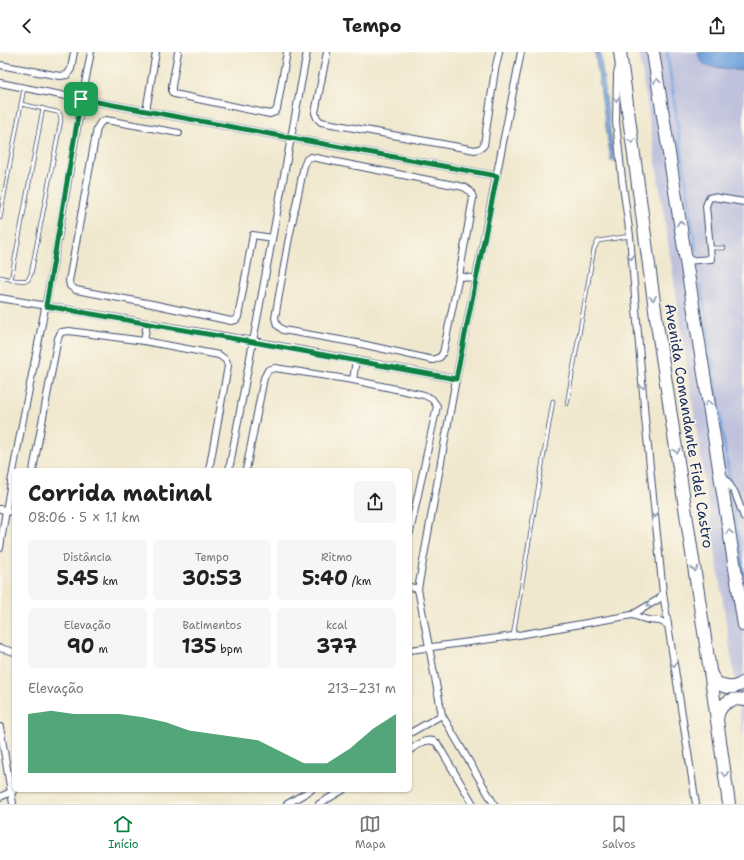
<!DOCTYPE html>
<html lang="pt">
<meta charset="utf-8">
<style>
body{margin:0;font-family:"Shantell Sans",sans-serif;background:#f6f6f6;color:#222;height:100vh;display:flex;flex-direction:column;font-size:15px;white-space:nowrap}
*{box-sizing:border-box;margin:0}
p{font-size:13px;color:#767676}
.icon{flex:none;width:22px;height:22px;fill:none;stroke:currentColor;stroke-width:2;stroke-linecap:round;stroke-linejoin:round}
.map{position:relative;flex:1;overflow:hidden}
.details{position:absolute;left:12px;top:416px;width:400px;height:324px;display:flex;flex-direction:column;background:#fff;border-radius:6px;box-shadow:0 1px 3px #0004}
.details>*{flex:none}
.pin{position:absolute;display:grid;place-items:center;width:34px;height:34px;color:#fff;margin:-17px;border-radius:8px;box-shadow:0 2px 6px #0006}
.round{display:grid;place-items:center;flex:none;width:42px;height:42px;border-radius:6px;background:#f6f6f6}
.summary{display:flex;align-items:center;justify-content:space-between;height:68px;padding:0 16px}
h1{font-size:22px;font-weight:700;line-height:30px}
.figures{display:grid;grid-template-columns:repeat(3,1fr);gap:6px;height:68px;padding:4px 16px}
.figures div{display:grid;align-content:center;border-radius:6px;background:#f6f6f6;text-align:center}
.figures b{font-size:20px;font-weight:700}
.figures small{font-size:11px;font-weight:400}
.figures p{font-size:11px}
.chart{height:112px;padding:8px 16px}
.chart p{display:flex;justify-content:space-between}
.chart svg{width:100%;height:72px;margin-top:4px;fill:#0b8043;opacity:.7}
header{display:flex;justify-content:space-between;align-items:center;height:52px;padding:0 16px;background:#fff;font-size:18px;font-weight:700}
.tabs{display:flex;justify-content:space-around;align-items:center;height:56px;border-top:1px solid #e0e0e0;background:#fff;font-size:11px;color:#767676}
.tabs a{display:grid;justify-items:center;gap:2px}
.tabs .current{color:#0b8043}
.map>svg:first-child{display:block}
.industrial{fill:#c0c2dd}
.water{fill:#72a4dd;stroke:#466a9e}
.lines{fill:none;stroke-linecap:round;stroke-linejoin:round}
.stream{stroke:#72a4dd;stroke-width:2.5}
.service-casing{stroke:#3b4b6f;stroke-width:4.5}
.minor-casing{stroke:#3b4b6f;stroke-width:8}
.motorway-casing{stroke:#3b4b6f;stroke-width:14}
.service{stroke:#fff;stroke-width:3}
.minor{stroke:#fff;stroke-width:6}
.motorway{stroke:#fff;stroke-width:12}
.oneway{stroke:#8d97ae}
.route-casing{stroke:#fff;stroke-width:8}
.route{stroke:#0b8043;stroke-width:5}
.labels{text-anchor:middle;dominant-baseline:central;stroke-width:3;stroke-linejoin:round;paint-order:stroke}
.street-label{font-size:15px;fill:#1b2f5e;stroke:#fbf7ec}
</style>
<header><svg class="icon" aria-label="back" viewBox="0 0 24 24"><path d="M15 5l-7 7 7 7"/></svg>Tempo<svg class="icon" aria-label="share" viewBox="0 0 24 24"><path d="M12 15V3M7 8l5-5 5 5M5 13v7h14v-7"/></svg></header>
<div class="map">
<svg width="744" height="752" viewBox="0 0 744 752">
<rect width="100%" height="100%" fill="#fbf7ec"/>
<filter id="ink" filterUnits="userSpaceOnUse"><feTurbulence type="fractalNoise" baseFrequency=".025" numOctaves="2"/><feDisplacementMap in="SourceGraphic" scale="8" xChannelSelector="R" yChannelSelector="G"/><feConvolveMatrix kernelMatrix="1 2 1 2 8 2 1 2 1" color-interpolation-filters="sRGB"/></filter>
<filter id="wash" filterUnits="userSpaceOnUse"><feTurbulence type="fractalNoise" baseFrequency=".012" numOctaves="4" result="noise"/><feDisplacementMap in="SourceGraphic" scale="16" xChannelSelector="R" yChannelSelector="G"/><feGaussianBlur stdDeviation="0.9" result="paint"/><feColorMatrix in="noise" values="0 0 0 0 0 0 0 0 0 0 0 0 0 0 0 0 0 1.4 0 .05"/><feComposite in="paint" operator="in"/></filter>
<g filter="url(#wash)">
<rect width="100%" height="100%" fill="#f0e8ce"/>
<path class="industrial" d="M639 0H744V688Z"/>
<g class="water">
<path d="M595 0H600L614 109H611Z"/>
<path d="M698 0H744V19L708 14C702 11 699 7 698 0Z"/>
</g>
<g class="lines">
<g class="stream">
<path d="M667 0 696 198"/>
<path d="M701 233 730 430"/>
<path d="M731 439 744 523"/>
</g>
</g>
</g>
<g filter="url(#ink)">
<g class="lines">
<g class="service-casing">
<g id="service">
<path d="M0 166 24 36"/>
<path d="M710 196H724"/>
<path d="M0 225C9 227 19 230 28 228L31 222 61 68 60 62 57 60 21 52"/>
<path d="M11 228 43 56"/>
<path d="M567 352 594 197 598 189 630 184"/>
<path d="M513 584 553 349"/>
</g>
</g>
<g class="minor-casing">
<g id="minor">
<path d="M178 0 172 34V40L174 42 270 62 275 60 277 57 287 0"/>
<path d="M327 0 315 61 317 66 321 70 475 98 481 96 484 93 495 18 499 0"/>
<path d="M0 13 60 24 67 23 71 17 74 0"/>
<path d="M619 14 617 22 616 70 622 127 630 184 645 366 663 541 696 752"/>
<path d="M0 31 81 47 497 124"/>
<path d="M146 59 156 0"/>
<path d="M179 81 106 68 101 70 97 76 69 229 70 234 76 238 152 252 231 269 236 268 238 265 253 183 272 186"/>
<path d="M311 105 464 135 471 140 473 146 459 224 443 301 440 305 433 308 357 291 283 278 277 273 275 266 288 191 304 114 307 107Z"/>
<path d="M686 209 711 207 706 154 709 146 713 145 744 150"/>
<path d="M459 224 476 227"/>
<path d="M0 246 253 289 456 327"/>
<path d="M144 289 147 271"/>
<path d="M353 328 356 308"/>
<path d="M33 418 58 286 61 280 69 279 144 289 219 303 226 308 228 314 209 418"/>
<path d="M229 418 307 0"/>
<path d="M246 418 264 326 268 318 275 316 353 328 424 343 432 347 437 354 410 480"/>
<path d="M723 423 735 441 744 465"/>
<path d="M0 457 14 460"/>
<path d="M0 496C12 415 30 336 45 256 62 171 74 85 91 0"/>
<path d="M410 535 418 537"/>
<path d="M632 563 648 568 660 569 668 573"/>
<path d="M0 596 14 600"/>
<path d="M410 598 513 584 632 563 659 547 663 541"/>
<path d="M0 675 13 752"/>
<path d="M410 681 442 663"/>
<path d="M410 698C418 693 428 684 437 691L473 752"/>
<path d="M0 745 13 739"/>
<path d="M287 752 311 738"/>
<path d="M319 752 343 738"/>
<path d="M494 752 442 663 418 537 456 327 521 0"/>
</g>
</g>
<g class="motorway-casing">
<g id="motorway">
<path d="M620 0 657 272 710 619 729 752"/>
<path d="M653 0 686 209 744 573"/>
<path d="M711 622C717 636 732 639 744 630"/>
<path d="M717 668C718 653 730 645 744 648"/>
</g>
</g>
<use href="#service" class="service"/>
<use href="#minor" class="minor"/>
<use href="#motorway" class="motorway"/>
</g>
<defs><path id="oneway-chevron" d="M-2-3.5L2.5 0L-2 3.5" fill="none" stroke-width="1.6" stroke-linecap="round" stroke-linejoin="round"/></defs>
<g class="oneway">
<use href="#oneway-chevron" transform="translate(657 29) rotate(-99)"/>
<use href="#oneway-chevron" transform="translate(616 47) rotate(89)"/>
<use href="#oneway-chevron" transform="translate(632 89) rotate(82)"/>
<use href="#oneway-chevron" transform="translate(680 171) rotate(-99)"/>
<use href="#oneway-chevron" transform="translate(631 205) rotate(85)"/>
<use href="#oneway-chevron" transform="translate(653 246) rotate(82)"/>
<use href="#oneway-chevron" transform="translate(643 334) rotate(85)"/>
<use href="#oneway-chevron" transform="translate(708 351) rotate(-99)"/>
<use href="#oneway-chevron" transform="translate(677 399) rotate(81)"/>
<use href="#oneway-chevron" transform="translate(655 463) rotate(84)"/>
<use href="#oneway-chevron" transform="translate(729 480) rotate(-99)"/>
<use href="#oneway-chevron" transform="translate(695 517) rotate(81)"/>
<use href="#oneway-chevron" transform="translate(649 553) rotate(149)"/>
<use href="#oneway-chevron" transform="translate(674 612) rotate(81)"/>
<use href="#oneway-chevron" transform="translate(725 722) rotate(82)"/>
</g>
</g>
<g class="lines" filter="url(#ink)">
<g class="route-casing">
<path id="route" d="M81 47 497 124 456 327 253 290 46 254Z"/>
</g>
<use href="#route" class="route"/>
</g>
<g class="labels">
<g class="street-label">
<text transform="translate(689 374) rotate(81)">Avenida Comandante Fidel Castro</text>
</g>
</g>
</svg>
<div class="pin" style="left:81px;top:47px;background:#1e9e55"><svg class="icon" aria-label="arrive" viewBox="0 0 24 24"><path d="M6 21V4h12l-3 4 3 4H6"/></svg></div>
<section class="details">
<div class="summary"><div><h1>Corrida matinal</h1><p>08:06 · 5 × 1.1 km</p></div><a class="round"><svg class="icon" aria-label="share" viewBox="0 0 24 24"><path d="M12 15V3M7 8l5-5 5 5M5 13v7h14v-7"/></svg></a></div>
<div class="figures">
<div><p>Distância</p><b>5.45<small> km</small></b></div>
<div><p>Tempo</p><b>30:53</b></div>
<div><p>Ritmo</p><b>5:40<small> /km</small></b></div>
</div>
<div class="figures">
<div><p>Elevação</p><b>90<small> m</small></b></div>
<div><p>Batimentos</p><b>135<small> bpm</small></b></div>
<div><p>kcal</p><b>377</b></div>
</div>
<div class="chart"><p><span>Elevação</span>213–231 m</p>
<svg viewBox="0 0 160 44" preserveAspectRatio="none"><path d="M0 44V8L10 6L20 8L30 8L40 8L50 10L60 13L70 18L80 20L90 22L100 24L110 31L120 38L130 38L140 29L150 17L160 8V44z"/></svg>
</div>
</section>
</div>
<nav class="tabs">
<a class="current"><svg class="icon" aria-label="home" viewBox="0 0 24 24"><path d="M3 11l9-7 9 7M6 9v11h12V9"/></svg>Início</a>
<a><svg class="icon" aria-label="map" viewBox="0 0 24 24"><path d="M3 6l6-2 6 2 6-2v14l-6 2-6-2-6 2zM9 4v14M15 6v14"/></svg>Mapa</a>
<a><svg class="icon" aria-label="saved" viewBox="0 0 24 24"><path d="M7 4h10v16l-5-4-5 4z"/></svg>Salvos</a>
</nav>
